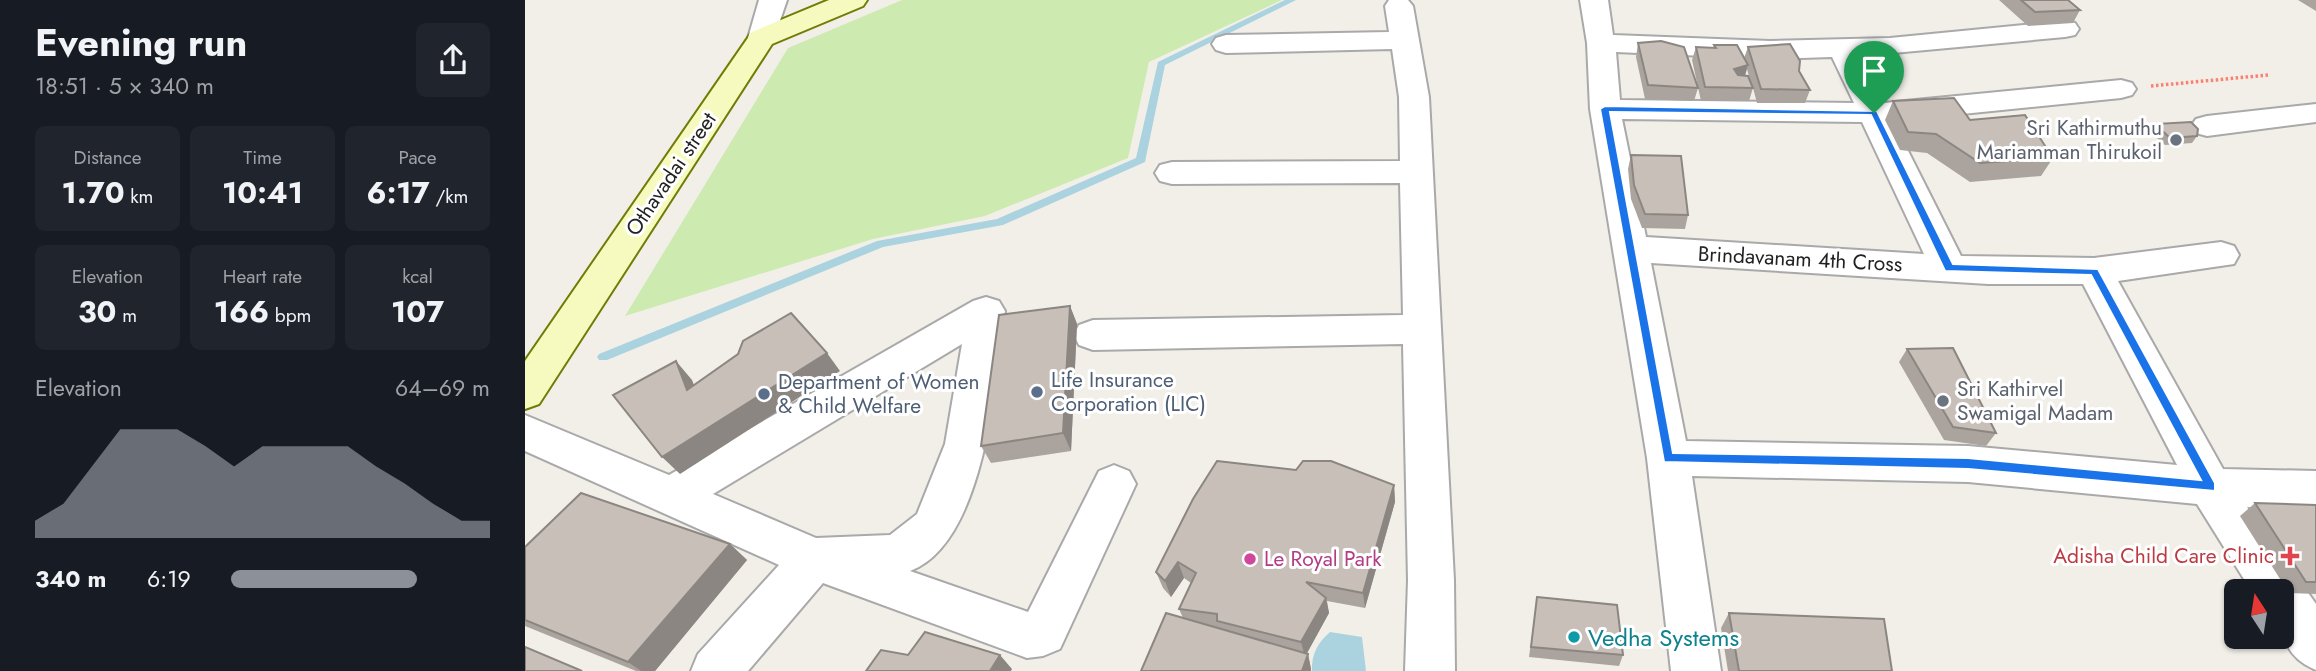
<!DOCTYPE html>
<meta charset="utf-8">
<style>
body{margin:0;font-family:Jost,sans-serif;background:#20242c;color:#f1f3f6;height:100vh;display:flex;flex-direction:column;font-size:26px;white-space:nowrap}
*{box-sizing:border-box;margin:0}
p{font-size:23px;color:#9ea1a6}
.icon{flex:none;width:38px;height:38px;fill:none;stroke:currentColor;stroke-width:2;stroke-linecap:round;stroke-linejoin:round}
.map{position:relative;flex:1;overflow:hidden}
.side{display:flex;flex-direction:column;background:#171b24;width:525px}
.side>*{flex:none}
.needle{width:46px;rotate:348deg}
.fabs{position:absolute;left:1699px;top:579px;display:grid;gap:14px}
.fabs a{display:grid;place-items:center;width:70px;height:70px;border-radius:10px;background:#171b24;box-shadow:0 2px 5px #0004;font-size:35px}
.pin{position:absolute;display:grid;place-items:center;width:60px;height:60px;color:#fff;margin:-72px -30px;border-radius:50% 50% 50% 0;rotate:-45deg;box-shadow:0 0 7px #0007}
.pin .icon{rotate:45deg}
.round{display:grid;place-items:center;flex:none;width:74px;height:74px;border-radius:10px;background:#20242c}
.headline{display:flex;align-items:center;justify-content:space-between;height:119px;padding:0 35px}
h1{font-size:38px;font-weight:700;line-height:52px}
.stats{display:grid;grid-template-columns:repeat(3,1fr);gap:10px;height:119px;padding:7px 35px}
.stats div{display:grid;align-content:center;border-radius:10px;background:#20242c;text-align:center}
.stats b{font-size:30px;font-weight:700}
.stats small{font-size:19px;font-weight:400}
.stats p{font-size:19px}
.chart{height:196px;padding:14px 35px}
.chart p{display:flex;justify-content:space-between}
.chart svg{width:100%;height:126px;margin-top:7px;fill:#8c9099;opacity:.7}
ul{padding:0 35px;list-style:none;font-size:23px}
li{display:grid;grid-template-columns:112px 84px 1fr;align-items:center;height:52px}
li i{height:18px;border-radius:9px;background:#8c9099}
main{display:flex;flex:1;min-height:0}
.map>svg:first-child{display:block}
.grass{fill:#cdebb0}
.water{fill:#aad3df}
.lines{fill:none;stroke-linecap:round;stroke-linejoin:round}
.stream{fill:#aad3df;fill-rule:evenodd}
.street-casing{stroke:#a9a9a9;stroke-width:4}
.secondary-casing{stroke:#707d05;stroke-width:4}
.path{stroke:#fa8072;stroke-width:3.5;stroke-dasharray:2.5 2.5;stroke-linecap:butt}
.street{fill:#fff;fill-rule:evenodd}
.secondary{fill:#f7fabf;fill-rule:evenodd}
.wall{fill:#aba49e;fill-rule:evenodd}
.shaded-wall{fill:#8b8681}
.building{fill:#c7bfb8;stroke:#8b8681;stroke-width:2}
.route{fill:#1a73e8;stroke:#fff;stroke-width:2;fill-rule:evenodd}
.worship-dot{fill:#6b7280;stroke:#fff;stroke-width:2.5}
.service-dot{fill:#5c6f8a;stroke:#fff;stroke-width:2.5}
.health-dot{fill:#e0444e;stroke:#fff;stroke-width:2.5}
.hotel-dot{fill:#d1479c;stroke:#fff;stroke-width:2.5}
.culture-dot{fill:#0f9aa8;stroke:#fff;stroke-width:2.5}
.labels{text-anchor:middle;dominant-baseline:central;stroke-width:6;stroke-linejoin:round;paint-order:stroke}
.worship-label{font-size:21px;fill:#5b616d;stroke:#fff;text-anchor:end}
.street-label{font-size:21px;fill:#222;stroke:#fff}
.service-label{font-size:21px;fill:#4e5e75;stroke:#fff;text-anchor:start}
.health-label{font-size:21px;fill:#be3a42;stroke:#fff;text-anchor:end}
.hotel-label{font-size:21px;fill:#b23c85;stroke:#fff;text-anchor:start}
.near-culture-label{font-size:24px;fill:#0d838f;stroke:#fff;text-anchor:start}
</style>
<main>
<section class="side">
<div class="headline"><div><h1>Evening run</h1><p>18:51 · 5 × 340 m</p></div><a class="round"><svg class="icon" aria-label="share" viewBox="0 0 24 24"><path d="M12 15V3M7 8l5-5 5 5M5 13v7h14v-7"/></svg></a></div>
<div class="stats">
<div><p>Distance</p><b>1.70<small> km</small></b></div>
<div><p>Time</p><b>10:41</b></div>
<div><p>Pace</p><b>6:17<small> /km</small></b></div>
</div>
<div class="stats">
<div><p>Elevation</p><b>30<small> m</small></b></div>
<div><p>Heart rate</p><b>166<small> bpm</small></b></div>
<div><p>kcal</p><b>107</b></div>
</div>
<div class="chart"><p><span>Elevation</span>64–69 m</p>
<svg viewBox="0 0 160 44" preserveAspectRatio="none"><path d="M0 44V38L10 32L20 19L30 6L40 6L50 6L60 12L70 19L80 12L90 12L100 12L110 12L120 19L130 25L140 32L150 38L160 38V44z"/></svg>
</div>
<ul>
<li><b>340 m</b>6:19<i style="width:72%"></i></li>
</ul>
</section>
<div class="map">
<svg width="1791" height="671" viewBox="0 0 1791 671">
<rect width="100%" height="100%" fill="#f2efe9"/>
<path class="grass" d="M377 0H757L624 62 603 158 460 216 348 239 100 316 263 48Z"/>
<path class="water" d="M805 632 837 637 841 671H787C786 655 793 642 805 632Z"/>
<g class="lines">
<path class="stream" d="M760 0H771L640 65 620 162 478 225 358 247 82 360H74L72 357 74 354 352 241 472 219 611 158 633 62Z"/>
<g class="street-casing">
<g id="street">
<path d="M234 0H262L247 44 237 47 227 44 223 38Z"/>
<path d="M864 0H883L888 6 904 97 929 580 930 671H880L883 580 878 344 568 350 554 345 549 335 554 325 568 320 878 315 875 183 647 184 635 181 630 173 635 165 647 162 875 161 874 97 867 49 701 53 691 50 687 44 691 38 701 35 864 32 860 6Z"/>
<path d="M1055 0H1083L1088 35 1245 41 1365 38 1540 21 1550 23 1554 29 1550 35 1540 37 1336 56 1359 103 1596 80 1607 83 1611 89 1607 95 1596 98 1368 121 1436 256 1569 258 1696 242 1709 246 1714 255 1709 264 1593 281 1698 469 1791 471V509L1722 507 1791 604V670C1753 654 1757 627 1757 592H1727L1672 504 1443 482 1167 476 1196 671H1146L1122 458 1065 109 1062 43ZM1091 52 1245 59 1307 57 1329 103 1095 100ZM1097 119 1337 122 1399 254 1121 237ZM1126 263 1463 284H1558L1652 465 1443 446 1161 441Z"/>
<path d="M1791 104V122L1682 136 1671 133 1666 126 1671 119 1682 116Z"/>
<path d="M461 297 474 301 480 311C471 380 460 543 385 571L503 612 574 471 589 465 604 471 611 484 535 649 518 656 502 658 298 583 223 671H166L173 654 254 565 0 451V415L144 475 448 301ZM437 344 420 444 392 514 365 535 291 538 188 494Z"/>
</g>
</g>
<g class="secondary-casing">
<path id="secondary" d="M304 0H342L338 6 247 44 14 404 0 409V361L227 32Z"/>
</g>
<path class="path" d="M1626 86 1743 75"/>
<use href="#street" class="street"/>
<use href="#secondary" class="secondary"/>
</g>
<g class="wall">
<path d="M1474 0H1543L1555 10 1548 23 1503 26Z"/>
<path d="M1773 0H1791V11Z"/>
<path d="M1113 43 1173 88 1169 101 1120 99 1111 57Z"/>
<path d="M1189 45 1219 58 1223 47 1274 71 1285 90 1280 103H1232L1228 88 1224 101H1176L1167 60 1171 47 1188 48ZM1222 69 1226 84 1220 76Z"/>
<path d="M1368 101 1445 120 1528 158 1516 176 1445 182 1402 153 1375 150 1360 120Z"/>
<path d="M1630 124 1672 136 1667 143 1640 145 1625 132Z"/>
<path d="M1106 155 1163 215 1160 229 1117 228 1106 199 1103 169Z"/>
<path d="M545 306 552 324 546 451 466 463 456 446Z"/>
<path d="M1382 349 1471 433 1461 446 1419 440 1374 362Z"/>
<path d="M869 485 870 502 840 608 802 601 804 613 781 654H783L786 669 658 618 654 609 666 583 659 578 646 597 638 588 631 572 668 499Z"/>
<path d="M1730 503 1791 505V594L1764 593 1715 516Z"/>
<path d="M205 544 222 560 130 671H111L0 626V547Z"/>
<path d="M1012 597 1098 655 1094 666 1004 657Z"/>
<path d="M1204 613 1367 671H1203L1196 628Z"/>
</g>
<g class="shaded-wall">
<path d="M1223 65 1219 78 1205 82 1209 69Z"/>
<path d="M545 306 552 324 546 451 538 433Z"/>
<path d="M302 353 315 371 155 474 137 457Z"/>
<path d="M151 361 167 380 178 408 162 390Z"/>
<path d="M869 485 870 502 840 608 838 593Z"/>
<path d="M205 544 222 560 130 671H116L103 662Z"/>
<path d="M653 562 659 578 646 597 640 581Z"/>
<path d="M801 598 804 613 780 657 776 642Z"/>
<path d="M783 654 786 669V671H777Z"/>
<path d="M475 655 487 669 486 671H465Z"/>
</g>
<g class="building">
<path d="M1496 0H1543L1555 10 1510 12Z"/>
<path d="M1136 41 1159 47 1173 88 1123 85 1113 43Z"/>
<path d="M1265 44 1275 61 1274 71 1285 90 1236 89 1223 47Z"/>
<path d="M1189 45H1212L1223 65 1209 69 1213 75 1223 76 1228 88 1180 87 1171 47 1191 48Z"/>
<path d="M1429 98 1445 120 1500 115 1528 158 1455 163 1411 134 1383 132 1368 101Z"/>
<path d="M1666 122 1673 129 1672 136 1645 138 1630 124Z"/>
<path d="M1106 155 1156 156 1163 215 1120 214 1109 185Z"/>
<path d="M545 306 538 433 456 446 474 315Z"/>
<path d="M266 313 302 353 137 457 88 395 151 361 162 390 213 354 218 341Z"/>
<path d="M1428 348 1471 433 1428 427 1382 349Z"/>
<path d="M692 461 771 470 778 461H806L869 485 838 593 781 582 801 598 776 642 692 621V614L654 609 671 573 653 562 640 581 631 572 668 499Z"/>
<path d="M56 493 205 544 103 662 0 620V547Z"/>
<path d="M1730 503 1791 505V582H1781Z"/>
<path d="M1012 597 1092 605 1098 655 1006 647Z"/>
<path d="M641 613 783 654 777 671H616Z"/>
<path d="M1204 613 1359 619 1367 671H1214Z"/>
<path d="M400 632 475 655 465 671H341L356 650 383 655Z"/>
<path d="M0 647 57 671H0Z"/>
</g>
<path class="route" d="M1080 106 1352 111 1428 264 1573 269 1690 483V491L1443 469 1139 462 1075 109ZM1085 112 1346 115 1420 271 1566 275 1676 480 1443 458 1148 453Z"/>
<g class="worship-dot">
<circle cx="1651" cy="140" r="7"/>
<circle cx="1418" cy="401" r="7"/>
</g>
<g class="service-dot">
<circle cx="512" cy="392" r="7"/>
<circle cx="239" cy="394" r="7"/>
</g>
<path class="health-dot" d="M1761.5 545.5h7v7h7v7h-7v7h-7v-7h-7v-7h7z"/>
<circle class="hotel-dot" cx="725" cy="559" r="7"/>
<circle class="culture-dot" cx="1049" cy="637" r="7"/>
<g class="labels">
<g class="worship-label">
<text x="1637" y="128">Sri Kathirmuthu<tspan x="1637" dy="24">Mariamman Thirukoil</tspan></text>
<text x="1432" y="389" text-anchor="start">Sri Kathirvel<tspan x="1432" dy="24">Swamigal Madam</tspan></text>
</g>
<g class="street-label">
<text transform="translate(146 174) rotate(-56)">Othavadai street</text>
<text transform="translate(1275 259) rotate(3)">Brindavanam 4th Cross</text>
</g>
<g class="service-label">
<text x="526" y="380">Life Insurance<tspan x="526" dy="24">Corporation (LIC)</tspan></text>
<text x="253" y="382">Department of Women<tspan x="253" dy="24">&amp; Child Welfare</tspan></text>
</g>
<g class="health-label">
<text x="1749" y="556">Adisha Child Care Clinic</text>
</g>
<g class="hotel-label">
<text x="739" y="559">Le Royal Park</text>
</g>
<g class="near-culture-label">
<text x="1063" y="637">Vedha Systems</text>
</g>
</g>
</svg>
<div class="fabs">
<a><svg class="needle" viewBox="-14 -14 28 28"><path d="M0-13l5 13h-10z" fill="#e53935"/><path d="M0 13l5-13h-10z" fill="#9ea1a6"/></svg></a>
</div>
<div class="pin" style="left:1349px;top:113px;background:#1e9e55"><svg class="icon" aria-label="arrive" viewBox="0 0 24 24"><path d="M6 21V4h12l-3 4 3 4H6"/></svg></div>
</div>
</main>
